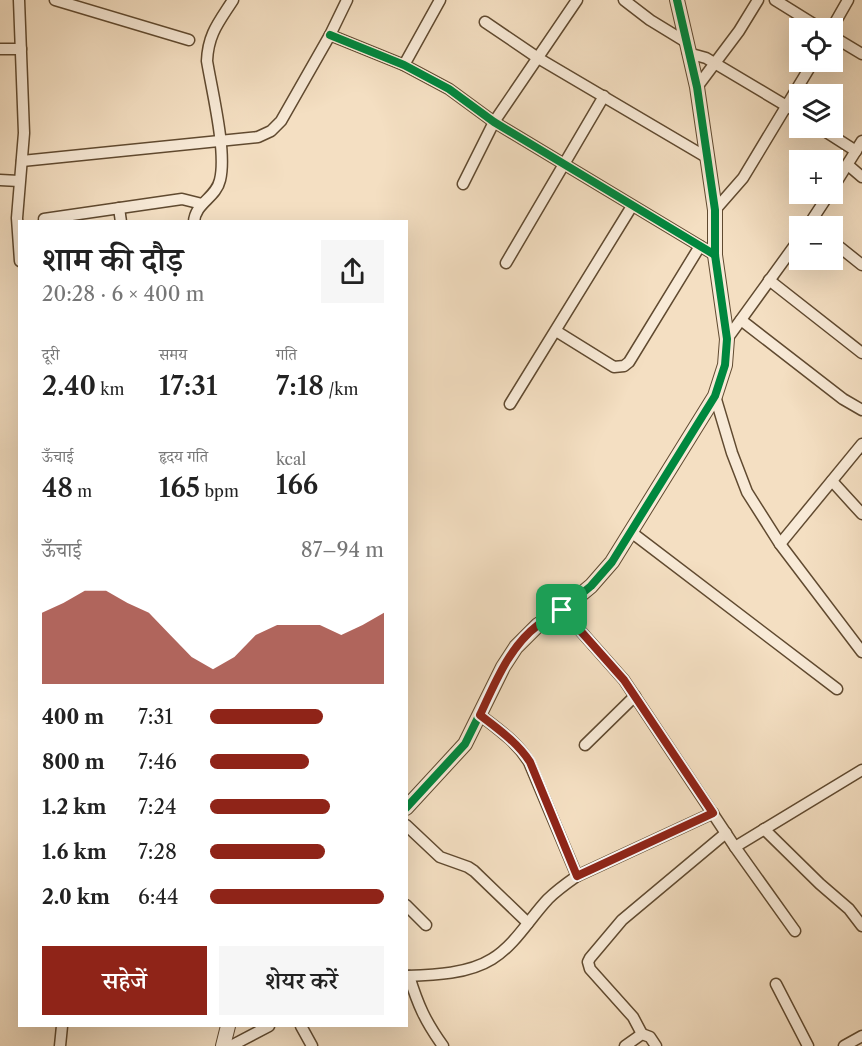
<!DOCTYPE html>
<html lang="hi">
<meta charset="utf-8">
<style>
body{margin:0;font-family:"Libre Caslon Text","Noto Serif Devanagari",serif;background:#f6f6f6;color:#222;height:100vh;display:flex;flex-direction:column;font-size:22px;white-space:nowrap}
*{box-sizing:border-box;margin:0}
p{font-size:20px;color:#767676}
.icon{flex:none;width:33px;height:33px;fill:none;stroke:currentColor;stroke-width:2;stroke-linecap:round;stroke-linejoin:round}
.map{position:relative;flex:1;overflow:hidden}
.panel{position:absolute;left:18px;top:220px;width:390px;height:807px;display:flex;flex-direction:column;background:#fff;border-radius:0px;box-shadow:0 6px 24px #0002}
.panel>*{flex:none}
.buttons{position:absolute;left:789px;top:18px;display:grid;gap:12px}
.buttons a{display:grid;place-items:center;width:54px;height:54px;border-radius:0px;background:#fff;box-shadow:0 6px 24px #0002;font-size:30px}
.pin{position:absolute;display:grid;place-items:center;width:51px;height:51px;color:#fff;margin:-26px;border-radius:12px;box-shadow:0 3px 9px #0006}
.round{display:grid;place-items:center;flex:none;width:63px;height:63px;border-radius:0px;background:#f6f6f6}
.head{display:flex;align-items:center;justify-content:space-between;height:102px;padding:0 24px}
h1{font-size:33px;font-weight:600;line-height:45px}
.metrics{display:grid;grid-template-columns:repeat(3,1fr);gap:9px;height:102px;padding:6px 24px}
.metrics div{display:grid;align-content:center}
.metrics b{font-size:26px;font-weight:600}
.metrics small{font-size:16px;font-weight:400}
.metrics p{font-size:16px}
.chart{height:168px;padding:12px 24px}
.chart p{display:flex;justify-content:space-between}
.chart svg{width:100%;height:108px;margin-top:6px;fill:#8f2418;opacity:.7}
.action{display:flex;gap:12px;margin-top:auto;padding:12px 24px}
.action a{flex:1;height:69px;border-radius:0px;background:#8f2418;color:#fff;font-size:24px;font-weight:600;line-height:69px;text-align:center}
.action a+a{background:#f6f6f6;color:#222}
ul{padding:0 24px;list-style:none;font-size:20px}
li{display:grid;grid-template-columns:96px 72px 1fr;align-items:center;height:45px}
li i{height:15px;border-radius:8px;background:#8f2418}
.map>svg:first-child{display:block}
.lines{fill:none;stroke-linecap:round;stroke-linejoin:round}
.minor-casing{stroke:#604a30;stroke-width:13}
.tertiary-casing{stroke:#604a30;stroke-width:16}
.minor{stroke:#f8ead7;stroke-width:10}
.tertiary{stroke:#f8ead7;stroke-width:14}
.cycleway-casing{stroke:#f8ead7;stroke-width:11}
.cycleway{stroke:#00873e;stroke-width:8}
.route-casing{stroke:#fff;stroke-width:12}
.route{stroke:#8f2418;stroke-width:8}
</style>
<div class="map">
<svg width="862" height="1046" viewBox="0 0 862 1046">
<rect width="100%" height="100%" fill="#f4dfc2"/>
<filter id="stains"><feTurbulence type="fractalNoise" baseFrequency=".00333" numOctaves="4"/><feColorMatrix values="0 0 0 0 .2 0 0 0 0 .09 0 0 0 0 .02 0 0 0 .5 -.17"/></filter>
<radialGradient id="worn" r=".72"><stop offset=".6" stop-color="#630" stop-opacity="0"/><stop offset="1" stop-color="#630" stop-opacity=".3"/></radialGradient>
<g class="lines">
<g class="minor-casing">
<g id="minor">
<path d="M19 0 24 133 17 218 20 261"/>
<path d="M55 0 189 40"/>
<path d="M624 0 650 20 686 42"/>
<path d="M775 0 820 28"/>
<path d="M485 22 538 58 706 157"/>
<path d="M832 28 848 0"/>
<path d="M330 35 404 65 449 89 494 122 715 255"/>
<path d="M832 36 862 54"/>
<path d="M0 49H21"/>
<path d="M688 53 706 58 800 114"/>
<path d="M404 65 440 0"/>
<path d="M697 87 739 31 758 0"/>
<path d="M820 128 856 151"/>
<path d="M22 161 258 137 271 131 281 121 330 35 347 0"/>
<path d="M848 165 862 177"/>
<path d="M0 180 19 181"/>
<path d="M463 184 494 122 577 0"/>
<path d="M832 189 862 141"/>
<path d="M119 208 121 222"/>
<path d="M715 210 743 178 813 62"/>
<path d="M44 219 182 199 202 204"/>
<path d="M194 222C195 203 216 198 220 180 227 152 212 91 207 61 208 34 219 22 233 0"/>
<path d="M808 226 829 194"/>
<path d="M832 241 862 265"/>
<path d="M506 263 604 96"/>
<path d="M769 280 862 353"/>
<path d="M741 320 843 399 862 410"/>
<path d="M556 331 614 367 624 366 629 362 700 246"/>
<path d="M727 339 800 238"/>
<path d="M715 396 732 453 747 492 780 544 862 652"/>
<path d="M510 404 632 206"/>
<path d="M832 481 862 514"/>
<path d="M631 532 837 689"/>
<path d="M780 544 862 444"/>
<path d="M562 610 624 680 735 847 795 931"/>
<path d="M480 715C498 729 517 742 529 762L577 876"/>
<path d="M585 745 635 696"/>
<path d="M406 825 440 857 468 867 474 871 528 923"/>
<path d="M764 829 820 884 849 909 862 926"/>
<path d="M735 847 862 770"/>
<path d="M406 905 426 925"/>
<path d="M406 976C434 975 468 974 492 959 515 945 530 918 548 899 557 890 567 883 577 876L713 813"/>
<path d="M409 976C418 1005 425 1021 443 1046"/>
<path d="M776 984 808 1046"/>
<path d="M301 1026 312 1046"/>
<path d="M642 1034 633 1017 590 969 588 962 590 958 622 920 726 833"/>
<path d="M60 1046 62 1026"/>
<path d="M231 1046 269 1026"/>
<path d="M625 1046 642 1034 650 1037 656 1046"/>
<path d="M844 1046 862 1036"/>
</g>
</g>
<g class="tertiary-casing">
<g id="tertiary">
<path d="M406 808 465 744 503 667 516 647 538 625 562 610 591 586 612 562 715 396 725 365 727 339 715 255V210L697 87 677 0"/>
<path d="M223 1046 228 1026"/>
</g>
</g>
<use href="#minor" class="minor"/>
<use href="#tertiary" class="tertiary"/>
<g class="cycleway-casing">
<g id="cycleway">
<path d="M330 35 404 65 449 89 494 122 715 255"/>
<path d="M406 808 465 744 503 667 516 647 538 625 562 610 591 586 612 562 715 396 725 365 727 339 715 255V210L697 87 677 0"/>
</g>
</g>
<use href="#cycleway" class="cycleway"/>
</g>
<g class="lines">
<g class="route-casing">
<path id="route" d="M562 610 624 680 713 813 577 876 530 762C517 742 498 729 480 715 495 683 509 647 538 625 546 619 554 615 562 610Z"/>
</g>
<use href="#route" class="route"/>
</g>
<rect width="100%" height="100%" filter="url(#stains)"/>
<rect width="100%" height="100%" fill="url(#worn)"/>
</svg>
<div class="buttons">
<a><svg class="icon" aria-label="locate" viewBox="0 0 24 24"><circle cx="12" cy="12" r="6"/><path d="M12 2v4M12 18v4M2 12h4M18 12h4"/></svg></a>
<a><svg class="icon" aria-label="layers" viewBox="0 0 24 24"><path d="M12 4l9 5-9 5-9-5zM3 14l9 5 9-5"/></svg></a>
<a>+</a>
<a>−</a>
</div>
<div class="pin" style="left:562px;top:610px;background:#1e9e55"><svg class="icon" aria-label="arrive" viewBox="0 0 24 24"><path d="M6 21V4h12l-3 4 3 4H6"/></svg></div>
<section class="panel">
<div class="head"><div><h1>शाम की दौड़</h1><p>20:28 · 6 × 400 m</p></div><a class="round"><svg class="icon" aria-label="share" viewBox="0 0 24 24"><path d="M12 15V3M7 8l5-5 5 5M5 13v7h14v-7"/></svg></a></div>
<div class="metrics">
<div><p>दूरी</p><b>2.40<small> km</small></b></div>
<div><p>समय</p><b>17:31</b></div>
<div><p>गति</p><b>7:18<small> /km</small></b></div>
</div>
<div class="metrics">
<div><p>ऊँचाई</p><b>48<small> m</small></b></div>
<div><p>हृदय गति</p><b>165<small> bpm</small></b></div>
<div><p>kcal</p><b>166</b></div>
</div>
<div class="chart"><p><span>ऊँचाई</span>87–94 m</p>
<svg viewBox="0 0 160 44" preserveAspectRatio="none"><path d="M0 44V15L10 11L20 6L30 6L40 11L50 15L60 24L70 33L80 38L90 33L100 24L110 20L120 20L130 20L140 24L150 20L160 15V44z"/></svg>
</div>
<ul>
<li><b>400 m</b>7:31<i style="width:65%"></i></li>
<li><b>800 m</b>7:46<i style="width:57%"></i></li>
<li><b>1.2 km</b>7:24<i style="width:69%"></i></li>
<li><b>1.6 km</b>7:28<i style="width:66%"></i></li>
<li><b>2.0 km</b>6:44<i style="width:100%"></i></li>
</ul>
<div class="action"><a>सहेजें</a><a>शेयर करें</a></div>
</section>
</div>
